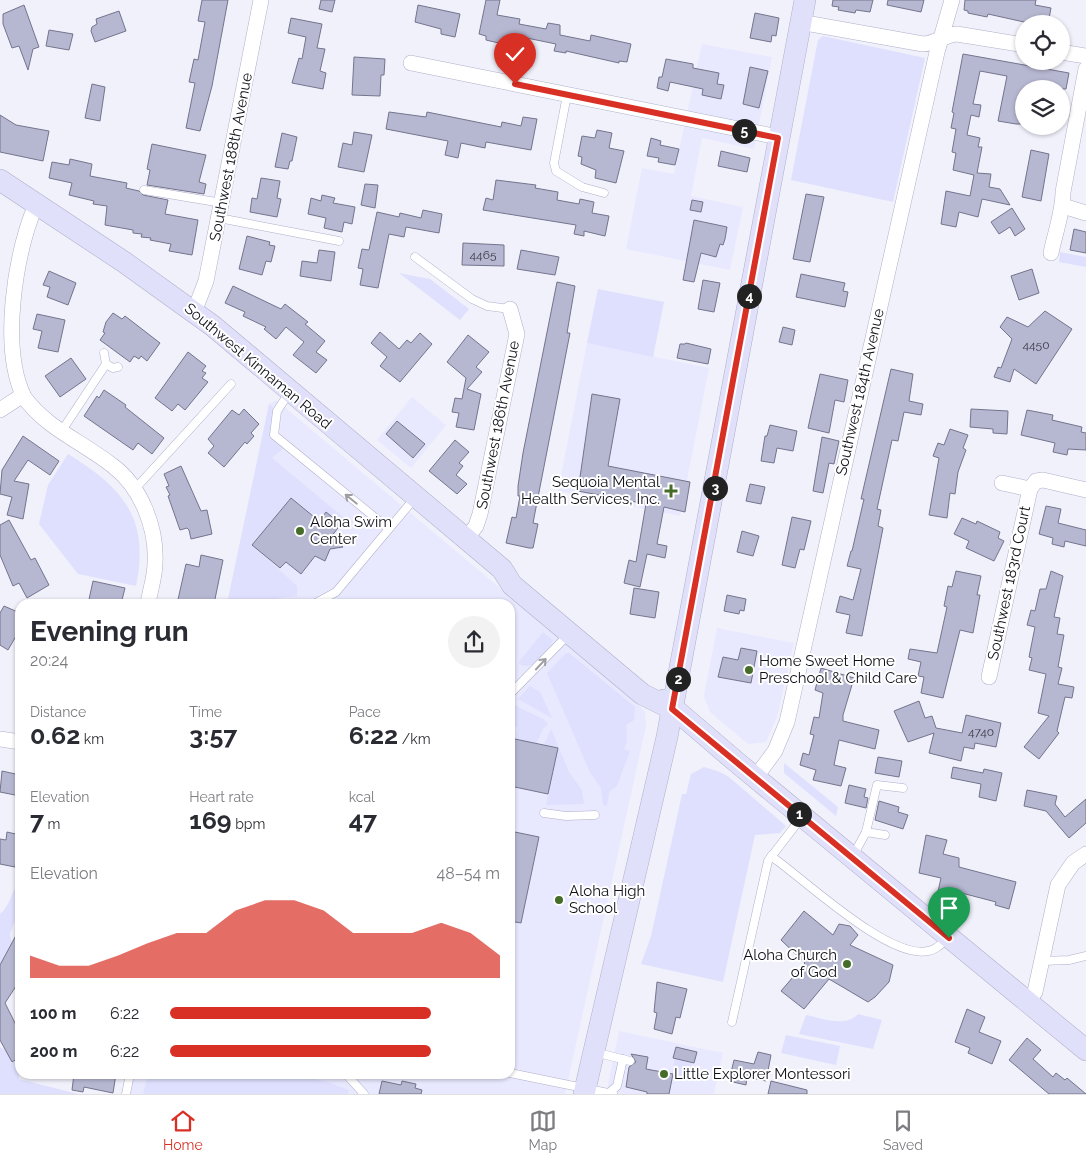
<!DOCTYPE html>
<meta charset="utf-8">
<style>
body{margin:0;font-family:Raleway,sans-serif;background:#f2f2f3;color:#2b2b33;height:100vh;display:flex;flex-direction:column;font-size:19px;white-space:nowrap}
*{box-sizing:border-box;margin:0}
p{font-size:16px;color:#7c7c81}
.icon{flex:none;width:28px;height:28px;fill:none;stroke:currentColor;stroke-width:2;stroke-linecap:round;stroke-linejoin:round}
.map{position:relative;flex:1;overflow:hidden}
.drawer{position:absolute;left:15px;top:599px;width:500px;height:480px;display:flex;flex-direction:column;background:#fff;border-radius:15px;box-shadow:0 1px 4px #0004}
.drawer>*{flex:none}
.tools{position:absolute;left:1015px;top:15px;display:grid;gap:10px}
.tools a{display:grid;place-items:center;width:55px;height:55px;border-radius:50%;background:#fff;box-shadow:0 1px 4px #0004;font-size:25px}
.pin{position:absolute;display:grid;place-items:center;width:42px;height:42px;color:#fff;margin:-51px -21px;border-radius:50% 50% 50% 0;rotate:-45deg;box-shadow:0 0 5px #0007}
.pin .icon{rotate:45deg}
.km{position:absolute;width:25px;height:25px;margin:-12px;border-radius:50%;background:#222;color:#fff;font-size:14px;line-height:25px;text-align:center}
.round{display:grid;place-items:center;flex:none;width:52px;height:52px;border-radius:26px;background:#f2f2f3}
.head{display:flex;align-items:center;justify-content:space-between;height:85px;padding:0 15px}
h1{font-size:28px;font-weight:700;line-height:38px}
.figures{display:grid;grid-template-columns:repeat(3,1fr);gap:8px;height:85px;padding:5px 15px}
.figures div{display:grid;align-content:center}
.figures b{font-size:25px;font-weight:700}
.figures small{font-size:14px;font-weight:400}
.figures p{font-size:14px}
.chart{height:140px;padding:10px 15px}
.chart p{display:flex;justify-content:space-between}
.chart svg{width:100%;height:90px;margin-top:5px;fill:#d93025;opacity:.7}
ul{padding:0 15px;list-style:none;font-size:16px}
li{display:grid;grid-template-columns:80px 60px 1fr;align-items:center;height:38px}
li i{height:12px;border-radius:6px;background:#d93025}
.tab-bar{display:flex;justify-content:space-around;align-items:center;height:70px;border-top:1px solid #e1e1e2;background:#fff;font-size:14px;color:#7c7c81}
.tab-bar a{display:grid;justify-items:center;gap:2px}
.tab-bar .active{color:#d93025}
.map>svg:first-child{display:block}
.built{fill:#e8e9fe}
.green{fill:#dfe0fe}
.building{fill:#b6b7d1;stroke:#74748d}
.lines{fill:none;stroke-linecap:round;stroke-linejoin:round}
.lane-casing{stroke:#aeafc9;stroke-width:9}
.street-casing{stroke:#aeafc9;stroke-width:16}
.secondary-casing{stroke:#aeafc9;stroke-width:22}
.lane{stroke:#fff;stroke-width:8}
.street{stroke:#fff;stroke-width:15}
.secondary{stroke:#e1e0fa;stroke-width:21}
.oneway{stroke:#9f9fa3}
.route-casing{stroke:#fff;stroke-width:10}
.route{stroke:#d93025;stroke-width:6}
.poi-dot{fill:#456d29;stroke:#fff;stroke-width:2}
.labels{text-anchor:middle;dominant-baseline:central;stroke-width:4;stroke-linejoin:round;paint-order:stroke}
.number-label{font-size:12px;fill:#3a3a47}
.street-label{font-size:15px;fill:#101019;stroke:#fff}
.poi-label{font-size:15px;fill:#101019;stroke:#fff;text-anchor:start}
</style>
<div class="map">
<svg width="1086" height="1094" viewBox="0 0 1086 1094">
<rect width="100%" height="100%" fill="#f1f1fc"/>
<g class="built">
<path d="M702 44 772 57 754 149 702 138 691 196 743 207 730 270 626 249 642 168 674 174Z"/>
<path d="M587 343 709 368 680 516 558 491Z"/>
<path d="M412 397 446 425 411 468 377 440Z"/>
<path d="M276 400 638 704 645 712 646 726 565 1094H122L126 1074H510V604H227L269 404Z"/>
<path d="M717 628 794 643 777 717 766 742 748 744 710 712 704 696Z"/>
<path d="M619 1031 723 1053 714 1094H606Z"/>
</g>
<g class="green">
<path d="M823 36 925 58 893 202 791 180 818 40Z"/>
<path d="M1060 252 1086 257V267L1059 262Z"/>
<path d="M399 273 430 279 469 309 460 320Z"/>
<path d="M598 289 664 302 653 357 587 343Z"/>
<path d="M269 404 277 411 274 435 286 446 272 458 348 521 341 524 326 512 319 521 291 498 252 545 297 586V596L279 598 268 604H227Z"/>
<path d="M68 454C123 488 150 518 136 586L78 574 39 524 48 485Z"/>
<path d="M543 632 553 640 551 645 533 665 524 666 518 663Z"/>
<path d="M566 653H569L635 707 634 720 626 725 627 741 624 749 630 751 617 786 609 792 607 806 603 805 601 788 590 772 547 673Z"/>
<path d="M530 686 540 692 552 718 518 699Z"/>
<path d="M514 705 543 719 548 724 543 729 536 744 516 739 518 727 510 725V707Z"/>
<path d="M551 729 569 772 582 790 584 804 546 805 558 748 544 745Z"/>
<path d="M784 763 838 807 836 816 784 773Z"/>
<path d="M704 767 720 772 729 777 786 826 780 833 755 835 723 982 641 964 651 936 682 794H686L691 774Z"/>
<path d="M20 830V919L15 920 10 934 12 945 4 964 0 963V914C11 905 10 893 19 883 14 863 14 850 20 830Z"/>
<path d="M858 1014 882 1020 873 1049 799 1034 806 1015C821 1018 846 1028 858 1014Z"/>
<path d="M786 1035 840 1046 836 1065 781 1053Z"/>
<path d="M0 1047 9 1053 11 1063 20 1059 19 1079 78 1094H0Z"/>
<path d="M675 1058 692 1061 688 1081 671 1078Z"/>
<path d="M148 1074H292L328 1082 349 1090 348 1094H143Z"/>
</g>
<g class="building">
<path d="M202 0H228L212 86 200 131 186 128 195 83 189 82 194 59 198 60 205 22 198 21Z"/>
<path d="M321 0H335L332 12 319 9Z"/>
<path d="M486 0H500L497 15 520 19 519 24 546 29 548 23 560 25V35L590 41 591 35 631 44 627 62 619 61V63L566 51V53L554 51 556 44 517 36 515 43 508 42 507 45 486 40V36L479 34Z"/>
<path d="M833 0H873L870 12 856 10 855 13 838 10 839 7 832 6Z"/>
<path d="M888 0H924L921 12 887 5Z"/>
<path d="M965 0H1036L1035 5 1051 8 1048 24H1033L988 14 987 17 968 13V11L964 10Z"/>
<path d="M24 5 39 47 33 49 28 70 19 46 12 48 3 24V14Z"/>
<path d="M418 5 460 14 455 37 441 34V29L415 22Z"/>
<path d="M119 11 126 31 95 42 91 31 92 27 97 24 96 19Z"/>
<path d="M755 13 779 18 776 36 772 35 771 42 750 38Z"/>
<path d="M291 18 322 24 317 48 325 49 320 71 326 73 323 89 292 83 299 58 302 59 306 37 288 33Z"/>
<path d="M49 30 73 34 69 50 46 46Z"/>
<path d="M963 54 1069 73 1066 89H1024V124H1016L998 121 1007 76 980 71 973 104 981 105 979 117 971 115 967 135 980 138 978 147H982L977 173 991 174 989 187 1000 189 1010 205 982 199 978 217 959 212 956 227 941 224 946 191 970 196 974 175 953 170 956 153 952 152 956 129 951 128 954 113 952 112Z"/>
<path d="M354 57 385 59 384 75H381L380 96 352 95Z"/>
<path d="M666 59 693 64V68L719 73 717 84 724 85 721 99 702 95 703 89 670 82 668 91 657 88 659 77H662Z"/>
<path d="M750 67 768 71 759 108 743 104Z"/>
<path d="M92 84 105 87 100 121 85 118Z"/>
<path d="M389 112 426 117 427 112 501 127 502 122 521 126 523 117 537 119 531 150 486 142 485 148 461 143 458 158 445 155 448 141 386 129Z"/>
<path d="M0 115 16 125 49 131 43 161 0 152Z"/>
<path d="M597 130 612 133 609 148 624 151 616 183 595 178 596 170 581 164 582 157 578 156 582 136 595 138Z"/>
<path d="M354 132 372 135 364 172 338 167 343 143 352 145Z"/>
<path d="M282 133 297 137 292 161H290L288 169 275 167Z"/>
<path d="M651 138 661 141 660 145 679 149 675 165 658 162 659 158 647 156Z"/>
<path d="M152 144 206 155 199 182 206 184 204 194 147 185 150 170 147 169Z"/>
<path d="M1031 150 1049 154 1041 201 1022 197Z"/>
<path d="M721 151 750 158 747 172 718 166Z"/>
<path d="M70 159 92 164 90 176 127 183 126 188 139 191 143 195 168 200 165 214 198 220 192 255 169 251 171 244 150 240 151 238 141 237 142 234 133 233V230L105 225 107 206 93 204 94 201 69 195 72 183 49 178 52 162 69 165Z"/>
<path d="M261 178 280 181 277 198 281 199 277 217 250 212 252 198 257 199Z"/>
<path d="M496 180 536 185 535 188 558 192 557 200 579 204 580 199 594 202 592 213 609 216 605 236 584 231V236L574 234 576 225 483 210 486 198 493 200Z"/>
<path d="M365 184 378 185 375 208 361 205Z"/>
<path d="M806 194 824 197 810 262 793 259Z"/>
<path d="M322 195 335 198 333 203 355 207 352 224 344 222 342 232 324 228 326 218 308 214 311 198 321 201Z"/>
<path d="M692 200 703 202 701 212 690 210Z"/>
<path d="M1012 208 1025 229 1015 236 1010 227 999 234 991 222Z"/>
<path d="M423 210 442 214 439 233 406 227 404 237 389 234 378 288 360 285 363 269 358 268 362 249 369 250 377 212 399 217 400 213 421 218Z"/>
<path d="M694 220 727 227 725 239 723 245 720 244 716 257 701 253 694 282 683 280Z"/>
<path d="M1074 229 1086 232V253L1070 250Z"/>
<path d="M247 236 270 242 269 245 275 246 271 262 266 261 262 275 239 269Z"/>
<path d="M463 243 504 245V266L462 265Z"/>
<path d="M319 250 335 252 331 281 300 276 302 261 317 263Z"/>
<path d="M521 250 559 257 555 275 517 269Z"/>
<path d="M1032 269 1039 293 1019 300 1011 276Z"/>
<path d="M49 271 76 283 68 305 47 297 50 287 43 285Z"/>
<path d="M801 274 845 283 843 291 848 292 845 307 796 297Z"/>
<path d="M703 280 720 283 714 312 698 309Z"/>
<path d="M557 282 575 286 567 333H570L533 523 538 524 533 548H529L506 543 512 517 516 518 520 496H518V486L523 453Z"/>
<path d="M233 286 281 309 285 304 308 322 305 324 325 341 316 352 327 360 316 373 293 355 304 342 286 327 276 339 264 329 266 327 243 316 245 312 225 303Z"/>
<path d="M1045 311 1072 329 1036 384 1014 369 1010 382 994 377 998 367 1001 368 1012 339 1000 327 1007 317 1028 327Z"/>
<path d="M113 313 122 319 125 316 160 343 147 361 141 356 139 359 134 356 130 362 100 340 105 333 103 332 106 322Z"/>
<path d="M37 314 65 320 58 352 38 348 42 331 33 329Z"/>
<path d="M783 327 795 330 792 345 779 342Z"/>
<path d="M380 332 399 349 407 340 411 343 420 333 432 344 400 382 380 366 387 357 371 343Z"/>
<path d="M468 335 489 352 476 367 482 372 467 389 481 394 474 430 456 427 459 413 452 412 455 398 462 399 466 378 447 362Z"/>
<path d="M686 343 711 349 708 364 677 358 680 344H685Z"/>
<path d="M188 352 206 366 202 371 206 373 202 378 208 382 185 410 178 404 172 411 155 398Z"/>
<path d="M71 358 86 379 60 397 45 376Z"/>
<path d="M891 369 913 374 909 401 923 404 921 415 904 412 898 441 892 440 877 509 881 510 878 526 883 528 862 636 846 633 850 615 836 612 840 596 853 600 861 569 847 566 851 551H852L864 499H861Z"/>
<path d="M820 374 848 380 844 402 835 400 829 433 808 428Z"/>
<path d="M104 390 126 405 125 407 164 438 152 454 138 443 133 450 84 416 97 396 99 398Z"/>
<path d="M592 394 620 399 608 466 690 482 685 512 664 507 657 544 667 546 665 558 647 554 640 587 624 583 629 560 636 562 646 504 578 491Z"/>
<path d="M244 409 259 424 251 433 254 436 247 444 245 442 224 467 208 453 214 446 208 439 232 410 239 415Z"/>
<path d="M971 409 1008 411 1007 434 993 433V429L970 427Z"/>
<path d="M1027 410 1053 415 1052 420 1082 427 1081 432 1086 433V450L1068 449 1067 455 1053 452 1055 443 1021 435Z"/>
<path d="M397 421 425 444 413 458 386 434Z"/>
<path d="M770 425 797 431 793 451 777 448 774 463 761 461 765 436H767Z"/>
<path d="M950 429 968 435 963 448 966 450 958 472 955 494 950 493 947 518 929 515 939 458 933 456 938 443 944 445Z"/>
<path d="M23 436 59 461 50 475 28 460 14 481 29 484 23 519 7 515 12 497 0 494 2 470Z"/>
<path d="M822 437 839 441 834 464 829 463 823 493 813 491Z"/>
<path d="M455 440 469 452 459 463 463 466 456 475 467 484 457 494 429 471Z"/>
<path d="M181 466 201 511 207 510 212 534 191 539 189 530 187 528 180 530 168 496 170 495 166 487 169 486 164 474Z"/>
<path d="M750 484 765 487 761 504 746 501Z"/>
<path d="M291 498 319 521 326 512 341 524 331 537 343 547 330 549 325 561 315 556 301 574 286 562 280 568 252 545Z"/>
<path d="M1046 506 1061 509 1058 523 1086 530V546L1065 541 1064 547 1052 544 1053 538 1039 534Z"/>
<path d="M792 517 811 521 804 550 800 549 795 568 782 565Z"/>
<path d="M962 518 976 524 977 521 1000 532 998 538 1004 541 994 561 966 548 969 541 954 534Z"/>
<path d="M9 520 31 560 35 558 49 585 27 598 19 583 13 586 0 555V525Z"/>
<path d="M742 531 759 536 753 556 737 552Z"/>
<path d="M201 555 223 560 214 604H177L186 564 199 567Z"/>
<path d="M956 571 981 576 977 595H980L973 633 960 630 943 698 921 693 924 677 918 676 921 662 908 659 910 649 937 653 947 607 944 606 948 586 952 587Z"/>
<path d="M1051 571 1063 576 1054 617 1060 618 1057 634 1064 635 1058 667 1062 668 1058 684 1074 687 1072 698 1065 697 1057 731 1059 733 1039 759 1024 747 1049 716 1038 713 1046 674 1029 670 1032 658 1029 657 1035 627 1027 625 1031 610 1035 611 1040 589H1046Z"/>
<path d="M93 581 125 588 121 604 109 601V604H88Z"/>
<path d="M634 588 659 592 655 618 630 614Z"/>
<path d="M727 595 746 599 744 611 740 610 739 614 724 611Z"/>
<path d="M4 606 20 613V629L8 650 0 645V613Z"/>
<path d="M741 648 757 651 751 683 718 677 723 657 738 660Z"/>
<path d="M821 668 854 678 843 715V721L879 730 875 749 839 740 834 765 846 768 841 786 813 780 816 770 800 765 803 753 809 755 814 735 810 734 814 717 819 718 823 693 815 690Z"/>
<path d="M919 701 925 718 932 716 936 728 962 733 966 715 1001 723 996 747 975 743 974 749 964 747 961 761 929 753 934 733 908 742 894 711Z"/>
<path d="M510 738 558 748 548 794 510 786Z"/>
<path d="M878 757 902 761 899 777 875 773Z"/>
<path d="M953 767 983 773 984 769 1002 773 996 801 979 797 981 784 951 778Z"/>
<path d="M2 771 20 775V796L0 792Z"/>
<path d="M849 785 866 789 864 797 868 798 866 808 845 803Z"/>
<path d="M1027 790 1057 796 1055 804 1065 817 1086 799V823L1069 838 1046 811 1024 806Z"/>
<path d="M879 801 899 807 898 812 908 815 903 829 875 820Z"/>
<path d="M510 831 539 837 521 923 510 921Z"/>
<path d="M7 832 20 835 15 867 0 864V839L6 840Z"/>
<path d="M926 835 947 840 943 854 959 858V867L1016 882 1009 909 995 905 996 902 954 891 951 899 937 896 941 878 919 873Z"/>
<path d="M804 911 833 935 839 924 850 926 858 935 850 945 893 965 889 982 875 997 868 1002 829 979 804 1009 781 991 805 963 781 940Z"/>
<path d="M20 928V980L5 1003 20 1033V1057L12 1062 0 1040V965Z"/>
<path d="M657 982 687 989 680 1018 676 1017 672 1034 654 1029 657 1013 654 1012Z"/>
<path d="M967 1009 985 1017 979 1032 1001 1041 992 1064 968 1053 970 1048 955 1042Z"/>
<path d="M1027 1038 1041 1050 1033 1059 1053 1077 1056 1073 1065 1080 1067 1078 1086 1094H1049L1009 1060Z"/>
<path d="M676 1047 697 1052 694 1063 673 1058Z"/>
<path d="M758 1052 771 1055 766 1081 747 1077 746 1085 729 1081 734 1060 754 1064Z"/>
<path d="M631 1054 648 1057 646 1069 673 1074 669 1094H647V1092L626 1087 629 1067 636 1062Z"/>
<path d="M74 1074H116L113 1093 84 1087 83 1092 72 1090Z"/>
<path d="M382 1081 401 1085 402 1081 416 1084 415 1088 422 1090 421 1094H379Z"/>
<path d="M771 1081 807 1090V1094H768Z"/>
</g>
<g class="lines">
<g class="lane-casing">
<g id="lane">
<path d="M567 95 554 163 556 171 582 187 604 193"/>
<path d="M144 190 222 203"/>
<path d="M219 218 339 241"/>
<path d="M415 257 472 299 487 306 510 309"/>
<path d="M104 353 106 364 113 368 118 367"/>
<path d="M289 393 277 411 274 435 389 529"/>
<path d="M61 432 106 364"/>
<path d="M134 490 231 384"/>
<path d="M314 604 336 592 414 499"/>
<path d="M510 694 568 635"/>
<path d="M544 813 566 816 595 815"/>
<path d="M866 832 885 835"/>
<path d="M771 856C804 879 889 960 928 951 936 950 941 944 947 939"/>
<path d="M853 856 866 832 877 785 903 788"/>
<path d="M1042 961 1069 960 1086 956"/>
<path d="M732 1022 768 861 801 818"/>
<path d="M594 1052 630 1061"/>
<path d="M510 1073 613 1094"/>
<path d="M346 1074 364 1094"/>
<path d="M609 1093 617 1086 623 1059"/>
<path d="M126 1094 130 1074"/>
</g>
</g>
<g class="street-casing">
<g id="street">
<path d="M800 22 923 44C935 44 944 35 957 34L1024 45"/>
<path d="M1061 52 1086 56"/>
<path d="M411 63 778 137"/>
<path d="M36 204C15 255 0 347 24 397 47 429 83 442 113 466 141 487 157 528 155 563 155 577 150 590 148 604"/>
<path d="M1063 206 1086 213"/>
<path d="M1051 253C1055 233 1063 212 1063 192L1086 69"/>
<path d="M194 312 206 281 261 0"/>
<path d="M0 410 23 395"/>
<path d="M1002 483 1030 489 1036 481 1043 480 1086 490"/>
<path d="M466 539 476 526 480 514 517 334 510 309"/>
<path d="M989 677 1030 489"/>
<path d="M0 739 20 742"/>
<path d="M755 778 775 751 787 722 937 52 952 0"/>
<path d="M1028 1001 1035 992 1058 885 1073 863 1086 854"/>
</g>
</g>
<g class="secondary-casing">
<g id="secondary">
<path d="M0 180 124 262 213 326 502 569 512 585 642 694 672 709"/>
<path d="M664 700 740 765 1086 1050"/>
<path d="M584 1094 667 737 805 0"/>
</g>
</g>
<use href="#lane" class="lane"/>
<use href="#street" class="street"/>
<use href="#secondary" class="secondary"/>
</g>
<defs><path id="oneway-shaft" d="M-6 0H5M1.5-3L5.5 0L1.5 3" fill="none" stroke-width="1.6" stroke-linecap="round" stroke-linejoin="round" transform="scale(1.25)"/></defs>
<g class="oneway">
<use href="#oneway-shaft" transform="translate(351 499) rotate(-141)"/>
<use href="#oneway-shaft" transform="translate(541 664) rotate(-47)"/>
</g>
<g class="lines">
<g class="route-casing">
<path id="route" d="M515 84 778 138 672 709 949 938"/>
</g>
<use href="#route" class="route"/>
</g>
<g class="poi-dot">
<path d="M668.5 483.5h5v5h5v5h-5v5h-5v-5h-5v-5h5z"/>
<circle cx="300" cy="531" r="5"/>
<circle cx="749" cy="670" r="5"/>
<circle cx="559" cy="900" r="5"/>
<circle cx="847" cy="964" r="5"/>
<circle cx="664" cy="1074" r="5"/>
</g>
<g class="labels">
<g class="number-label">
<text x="483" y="255">4465</text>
<text x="1036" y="345">4450</text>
<text x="981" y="732">4740</text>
</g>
<g class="street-label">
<text transform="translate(231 157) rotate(-79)">Southwest 188th Avenue</text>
<text transform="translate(258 366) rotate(40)">Southwest Kinnaman Road</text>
<text transform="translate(860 392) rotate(-77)">Southwest 184th Avenue</text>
<text transform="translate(498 425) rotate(-79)">Southwest 186th Avenue</text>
<text transform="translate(1009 583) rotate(-78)">Southwest 183rd Court</text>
</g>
<g class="poi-label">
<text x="660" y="482" text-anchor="end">Sequoia Mental<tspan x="660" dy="17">Health Services, Inc.</tspan></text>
<text x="310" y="522">Aloha Swim<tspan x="310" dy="17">Center</tspan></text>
<text x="759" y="661">Home Sweet Home<tspan x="759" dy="17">Preschool &amp; Child Care</tspan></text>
<text x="569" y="891">Aloha High<tspan x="569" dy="17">School</tspan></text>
<text x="837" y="955" text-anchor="end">Aloha Church<tspan x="837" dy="17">of God</tspan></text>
<text x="674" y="1074">Little Explorer Montessori</text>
</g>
</g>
</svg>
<div class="tools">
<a><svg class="icon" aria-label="locate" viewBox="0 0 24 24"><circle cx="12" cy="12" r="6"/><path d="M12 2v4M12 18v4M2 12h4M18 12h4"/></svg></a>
<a><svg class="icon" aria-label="layers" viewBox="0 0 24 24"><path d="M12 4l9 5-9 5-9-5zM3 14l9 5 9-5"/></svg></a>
</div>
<div class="pin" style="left:949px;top:938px;background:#1e9e55"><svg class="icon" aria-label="arrive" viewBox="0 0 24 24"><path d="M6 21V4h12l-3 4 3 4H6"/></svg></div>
<div class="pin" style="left:515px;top:84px;background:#d93025"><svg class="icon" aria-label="check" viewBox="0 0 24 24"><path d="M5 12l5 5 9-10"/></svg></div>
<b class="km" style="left:799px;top:814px">1</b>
<b class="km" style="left:678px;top:679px">2</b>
<b class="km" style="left:715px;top:488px">3</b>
<b class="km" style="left:749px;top:296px">4</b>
<b class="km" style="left:744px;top:131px">5</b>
<section class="drawer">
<div class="head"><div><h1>Evening run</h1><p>20:24</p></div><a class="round"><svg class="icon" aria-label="share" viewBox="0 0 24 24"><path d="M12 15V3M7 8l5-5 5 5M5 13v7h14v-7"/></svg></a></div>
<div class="figures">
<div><p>Distance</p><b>0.62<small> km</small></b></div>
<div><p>Time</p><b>3:57</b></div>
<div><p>Pace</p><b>6:22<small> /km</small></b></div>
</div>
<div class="figures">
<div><p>Elevation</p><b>7<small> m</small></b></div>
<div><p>Heart rate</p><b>169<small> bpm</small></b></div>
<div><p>kcal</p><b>47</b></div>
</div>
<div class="chart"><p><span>Elevation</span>48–54 m</p>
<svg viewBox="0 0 160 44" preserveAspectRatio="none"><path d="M0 44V33L10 38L20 38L30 33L40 27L50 22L60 22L70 11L80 6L90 6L100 11L110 22L120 22L130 22L140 17L150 22L160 33V44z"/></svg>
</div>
<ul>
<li><b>100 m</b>6:22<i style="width:79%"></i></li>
<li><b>200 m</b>6:22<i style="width:79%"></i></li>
</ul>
</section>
</div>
<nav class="tab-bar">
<a class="active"><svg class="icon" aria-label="home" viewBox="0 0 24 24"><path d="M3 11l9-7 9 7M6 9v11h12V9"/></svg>Home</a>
<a><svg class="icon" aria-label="map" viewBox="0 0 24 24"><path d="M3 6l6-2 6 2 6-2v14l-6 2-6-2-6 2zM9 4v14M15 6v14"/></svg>Map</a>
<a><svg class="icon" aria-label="saved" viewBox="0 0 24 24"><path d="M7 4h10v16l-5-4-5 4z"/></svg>Saved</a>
</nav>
